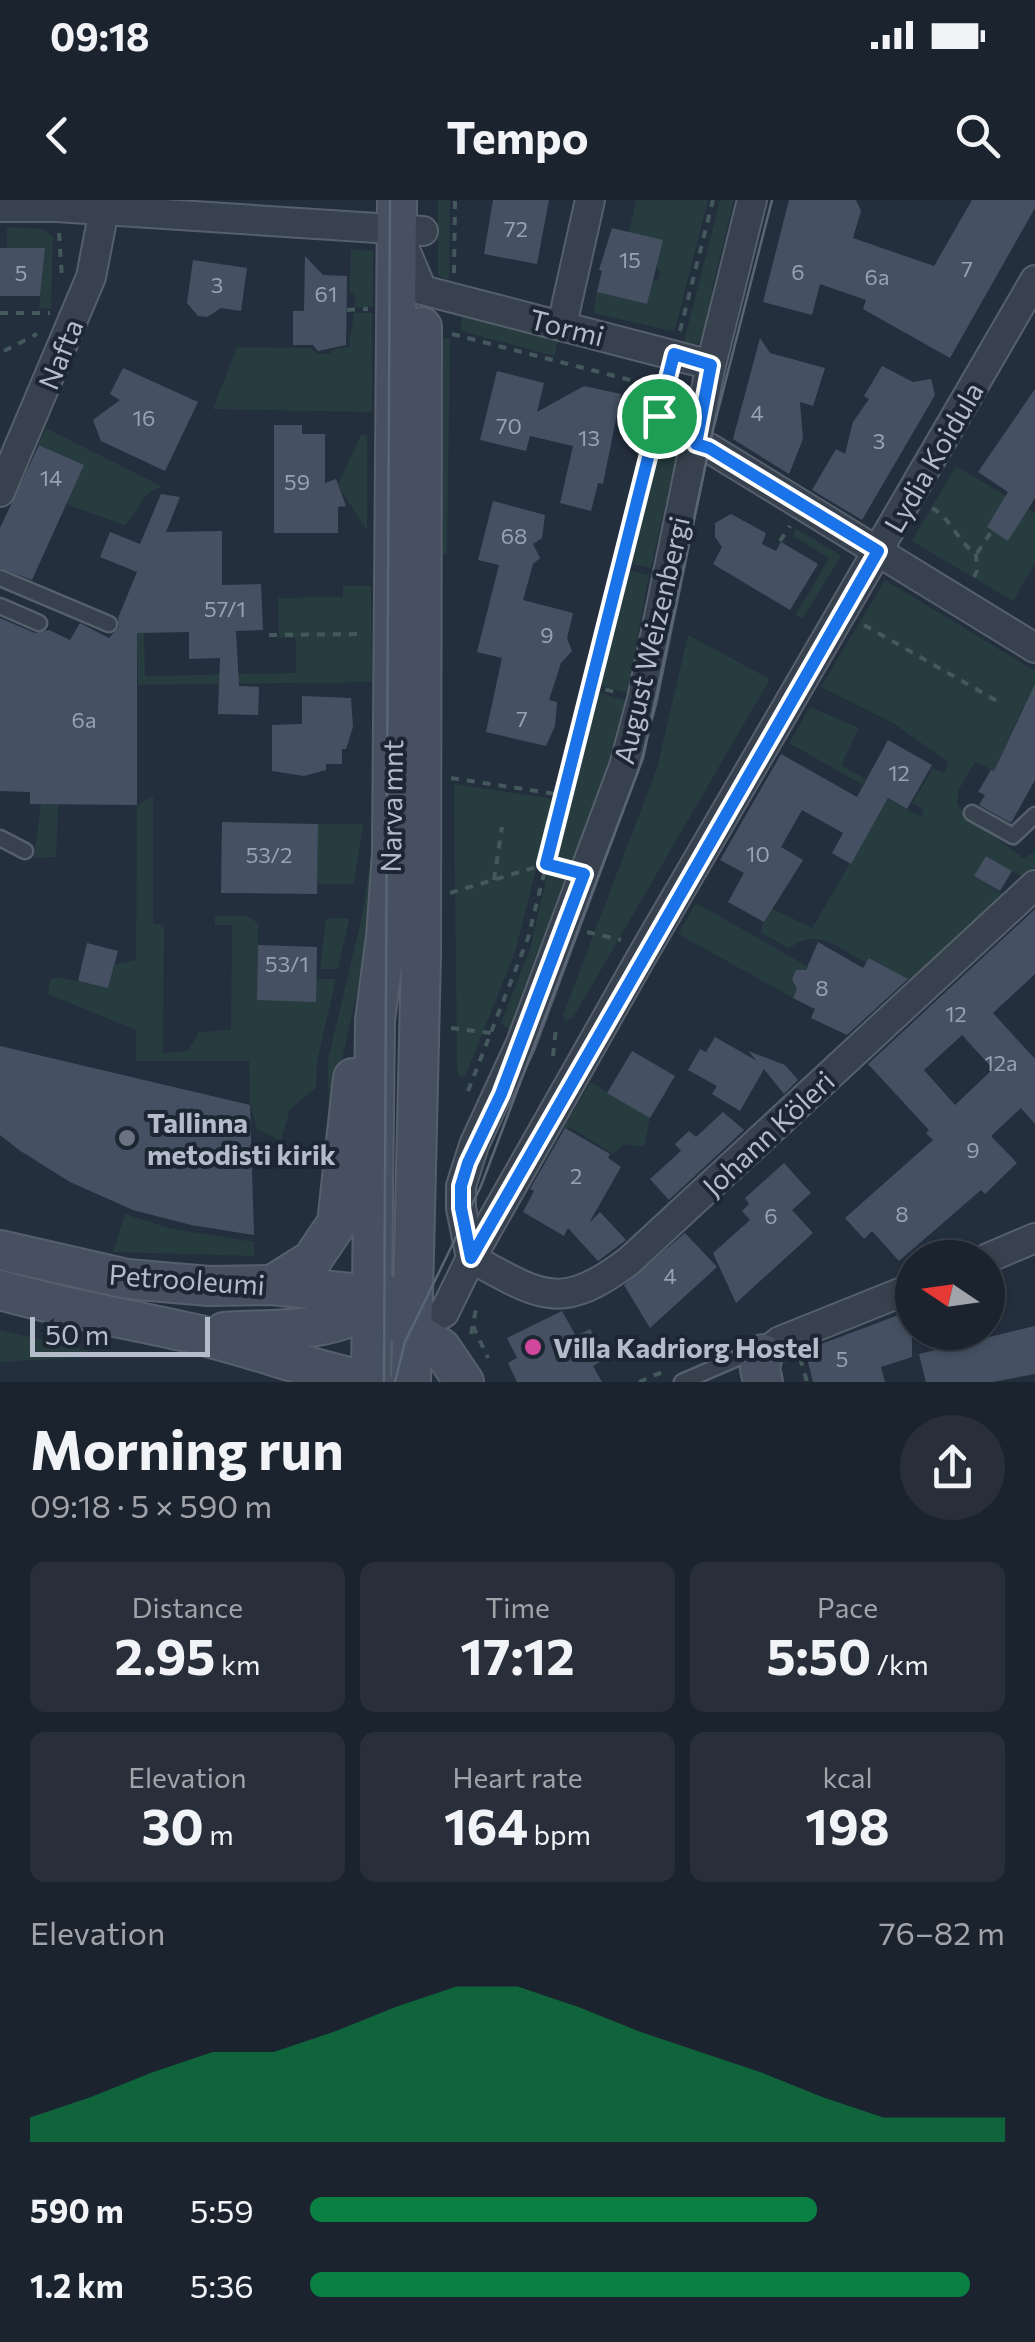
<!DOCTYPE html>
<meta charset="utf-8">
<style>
body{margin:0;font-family:Commissioner,sans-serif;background:#282f3a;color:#f1f3f6;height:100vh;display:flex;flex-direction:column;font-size:38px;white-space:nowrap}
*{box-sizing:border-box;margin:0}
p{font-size:32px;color:#a0a4aa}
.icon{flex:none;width:55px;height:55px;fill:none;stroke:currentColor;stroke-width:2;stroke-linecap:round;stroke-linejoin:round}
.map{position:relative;height:1182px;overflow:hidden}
.drawer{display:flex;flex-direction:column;background:#1b232e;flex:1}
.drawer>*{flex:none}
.needle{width:65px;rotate:283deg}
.fabs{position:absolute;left:895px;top:1040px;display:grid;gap:20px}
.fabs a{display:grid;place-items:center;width:110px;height:110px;border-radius:50%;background:#1b232e;box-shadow:0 2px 8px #0004,0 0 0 2px #39404a;font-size:50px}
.scale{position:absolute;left:30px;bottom:25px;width:180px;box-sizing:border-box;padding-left:10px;border:5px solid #b4bcc9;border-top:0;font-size:28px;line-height:35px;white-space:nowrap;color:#b4bcc9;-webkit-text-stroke:8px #1d2633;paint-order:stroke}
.pin{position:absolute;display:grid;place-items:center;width:85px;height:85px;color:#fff;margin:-42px;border:5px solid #fff;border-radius:50%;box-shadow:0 2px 10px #0007}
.round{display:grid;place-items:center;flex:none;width:105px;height:105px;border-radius:52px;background:#282f3a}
.head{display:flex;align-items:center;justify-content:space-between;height:170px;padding:0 30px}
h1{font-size:55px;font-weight:700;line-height:75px}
.stats{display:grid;grid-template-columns:repeat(3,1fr);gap:15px;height:170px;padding:10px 30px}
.stats div{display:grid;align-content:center;border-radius:15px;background:#282f3a;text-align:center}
.stats b{font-size:50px;font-weight:700}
.stats small{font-size:28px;font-weight:400}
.stats p{font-size:28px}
.chart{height:280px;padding:20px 30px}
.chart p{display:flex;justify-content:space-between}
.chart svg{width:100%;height:180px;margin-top:10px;fill:#0b8043;opacity:.7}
ul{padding:0 30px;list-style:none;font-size:32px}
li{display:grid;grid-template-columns:160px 120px 1fr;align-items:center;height:75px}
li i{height:25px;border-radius:12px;background:#0b8043}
.status{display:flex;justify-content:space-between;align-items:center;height:70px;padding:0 50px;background:#1b232e;direction:ltr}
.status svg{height:28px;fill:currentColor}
header{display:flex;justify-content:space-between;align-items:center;height:130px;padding:0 30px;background:#1b232e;font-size:45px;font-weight:700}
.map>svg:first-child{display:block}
.green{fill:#263c3f}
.building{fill:#455162;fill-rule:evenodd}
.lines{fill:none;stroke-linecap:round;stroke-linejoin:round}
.lane-casing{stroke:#565f6c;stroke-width:19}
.street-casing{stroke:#565f6c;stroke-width:32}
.secondary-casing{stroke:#565f6c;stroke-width:42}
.path{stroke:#44595c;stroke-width:4;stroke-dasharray:8 8;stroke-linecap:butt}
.lane{stroke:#38414e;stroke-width:14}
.street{stroke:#38414e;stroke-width:28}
.secondary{stroke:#465061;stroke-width:38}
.tram{stroke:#5a6575;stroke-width:2.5}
.route-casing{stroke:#fff;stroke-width:20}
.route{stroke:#1a73e8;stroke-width:12}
.worship-dot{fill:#6b7280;stroke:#1d2633;stroke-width:4}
.hotel-dot{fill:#d1479c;stroke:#1d2633;stroke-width:4}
.labels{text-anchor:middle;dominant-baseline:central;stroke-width:8;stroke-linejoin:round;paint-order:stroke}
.number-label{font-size:22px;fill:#98a1af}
.street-label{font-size:28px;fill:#b4bcc9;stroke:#1d2633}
.poi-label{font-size:28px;font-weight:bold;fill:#b4bcc9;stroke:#1d2633;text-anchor:start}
</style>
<div class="status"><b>09:18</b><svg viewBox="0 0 49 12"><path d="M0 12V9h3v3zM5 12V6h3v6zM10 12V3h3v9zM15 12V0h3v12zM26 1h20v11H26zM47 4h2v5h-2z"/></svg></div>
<header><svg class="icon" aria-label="back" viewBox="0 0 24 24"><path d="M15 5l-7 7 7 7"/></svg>Tempo<svg class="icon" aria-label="search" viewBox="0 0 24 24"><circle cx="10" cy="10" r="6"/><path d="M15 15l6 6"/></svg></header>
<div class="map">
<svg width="1035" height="1182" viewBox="0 0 1035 1182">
<rect width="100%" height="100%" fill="#242f3e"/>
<g class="green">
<path d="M438 0H450L449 81 438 75Z"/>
<path d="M636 0H708L675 130 671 131 593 113 597 92 647 104 653 80H658L660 72 629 32Z"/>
<path d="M720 0H734L712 89 716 99 704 139 697 144 684 142Z"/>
<path d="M7 27 42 29 53 37 51 108H39L45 48H7Z"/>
<path d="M351 49 373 51V107H355V93H350Z"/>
<path d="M354 113H372V212L213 209 237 147 311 148 317 154H329L334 149 349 147Z"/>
<path d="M462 114 558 139 555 156 461 131Z"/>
<path d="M445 138 450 139 447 354 437 353 438 140Z"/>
<path d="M664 223 684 227 685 242 671 279 651 368 627 363Z"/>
<path d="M46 228 163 287C138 292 141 313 124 325L66 304 84 265 38 244Z"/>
<path d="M361 235H367V331L338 285Z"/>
<path d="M956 266 1035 313V363L1013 401 912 341Z"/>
<path d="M795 328 841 356 803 418 795 416 829 358 793 336Z"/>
<path d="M625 370 649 375 627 493 597 484Z"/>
<path d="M885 380 1035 471V499L1027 508 1023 507 994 571 975 562 959 589 957 604C973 628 1002 638 1023 659L1035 651V667L1023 677 986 656 975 677 1004 695 909 780 870 758 866 763C837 747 820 727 789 748L762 733 761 728 771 708 812 728 888 599 921 617 924 610 912 603 933 568 944 573 948 562 893 523 821 487Z"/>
<path d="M343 386H371L372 482 138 485 137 433H144L145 476 296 473V438H279L278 398 343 397Z"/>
<path d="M688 435 770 479 574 816 566 822 563 815 657 568Z"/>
<path d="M595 492 626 500 603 581 571 665 553 657Z"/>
<path d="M810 507 859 528 841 565 866 579 863 585 789 543Z"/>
<path d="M454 584 554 599 515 752 465 877 459 876 457 870Z"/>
<path d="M153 596V724L164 725 163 853 188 851 199 832 231 830 232 725H215V716H247L258 723 257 800 316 779H336L317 861 316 888 290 909 281 941 257 929 250 905 249 861H136V830L48 794 50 780 58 777 108 788 115 764 136 760 137 605Z"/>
<path d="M41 604 58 605 56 657 34 658Z"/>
<path d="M318 624H363L354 684H317Z"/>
<path d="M375 626 380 688 329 919 328 860 363 712Z"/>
<path d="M555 669 568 672 514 815V834L501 823 530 749 548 672Z"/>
<path d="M696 703 807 766 805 771 796 770 792 778 797 789 793 798 678 734Z"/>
<path d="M340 718 349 719 338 769H320L326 719Z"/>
<path d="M591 882 650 918 644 947 624 944 613 954 571 928H563Z"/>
<path d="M125 1014 169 1028 254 1042V1056L113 1052Z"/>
<path d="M0 1130 88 1151 89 1157 0 1162Z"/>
</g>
<g class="building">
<path d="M493 0H549L537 64 484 54Z"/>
<path d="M789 0H856L861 11 853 38 934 66 972 0H1035V8L950 158 863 109 866 100 820 84 812 115 763 102Z"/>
<path d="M612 28 663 40 647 104 597 92 602 71 599 70Z"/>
<path d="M0 48H45L40 96H0Z"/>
<path d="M305 56 323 75 347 76 346 145 318 151 313 145H293V111H304Z"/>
<path d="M193 60 247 68 241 111 221 108 207 117 198 116 187 103Z"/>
<path d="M760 138 770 153 825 168 813 206 800 202 803 239 789 274 733 239Z"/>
<path d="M882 166 913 182 931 179 935 195 862 320 812 290 836 249 845 254 853 222 869 199 864 196Z"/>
<path d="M123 168 198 202 165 271 101 241 93 220 120 200 110 194Z"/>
<path d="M497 171 544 183 537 212 584 186 621 194 603 284 598 283 591 311 560 303 573 246 530 236 526 251 480 240Z"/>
<path d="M1035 189V298L1008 341 987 327 1008 292 978 272Z"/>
<path d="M274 225H302V234H325V283L336 279 346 306 338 307V333H274Z"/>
<path d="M39 245 84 265 32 380 0 368V328Z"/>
<path d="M161 294 180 297 166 332 222 331V385L261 384 263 430 236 431 239 486 259 487 258 515 218 514 220 458 189 459V432L137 433V605L30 604V592L0 591V418L35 433 49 430 70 440 80 423 109 438 119 427 118 418 137 372 100 357 110 332 140 344Z"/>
<path d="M493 301 545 315 542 338 533 344 540 358 533 364 523 400 573 413 567 438 572 451 561 463 549 500 557 502 555 526 546 546 486 532 502 458 477 452 499 365 478 360Z"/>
<path d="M731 314 766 333 762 344 776 351 781 342 818 364 790 410 713 364 722 347 715 337V323Z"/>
<path d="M1035 484V580L1011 623 979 605 985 595 978 592 991 570 994 571Z"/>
<path d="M302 496 351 498 353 527 346 549H342V564H326V570L304 576 272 571V525L302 524Z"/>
<path d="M888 540 932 565 907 609 888 598 851 664 832 653 843 633 802 610 781 647 803 660 764 722 728 702 744 673 720 660 781 554 857 597Z"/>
<path d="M222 622 318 624 317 694 221 693Z"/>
<path d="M986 656 1012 671 1000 691 974 676Z"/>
<path d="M1035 709V774L993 813 1035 859V924L1021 908 991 936 1017 963 985 994 981 990 899 1061 872 1031 864 1039 845 1018 933 940 926 933 929 930 868 864ZM962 835 993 869 955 905 924 870Z"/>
<path d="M818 742 863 768 869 758 908 779 847 835 811 818 815 809 793 798 797 789 792 779 796 770H806Z"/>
<path d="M87 743 118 751 108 788 78 781Z"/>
<path d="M258 745 317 747 316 802 257 800Z"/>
<path d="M715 837 757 861 748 851 785 865 798 880 784 894 764 869 740 911 712 894 717 886 688 870 700 849 706 852Z"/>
<path d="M0 846 250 905 254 1035 191 1025 133 1010 70 982 19 950 0 935Z"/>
<path d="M632 851 675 876 650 918 607 893Z"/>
<path d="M723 912 744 930 669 1000 650 979 681 951 675 944 689 931 696 937Z"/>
<path d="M565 928 610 954 608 958 621 967 589 1023 600 1012 626 1040 598 1061 568 1028 564 1036 523 1012 534 991 530 989Z"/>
<path d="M784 963 811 993 792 1010 813 1033 736 1103 713 1053 750 1020 742 1011 749 1004 745 998Z"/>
<path d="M685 1033 717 1067 650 1128 624 1085Z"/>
<path d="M912 1110V1157L881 1167 885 1182H813L805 1150Z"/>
<path d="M562 1111 576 1136 590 1129 606 1158 593 1166 602 1182H517L508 1163 517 1158 507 1138Z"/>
<path d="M1035 1126V1174L993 1182H926L919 1154Z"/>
</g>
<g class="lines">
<g class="lane-casing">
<g id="lane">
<path d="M0 378 109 424"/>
<path d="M0 406 39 423"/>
<path d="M972 613 1013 636 1035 615"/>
<path d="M0 638 25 651"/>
<path d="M682 1182 749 1153 762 1154"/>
</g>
</g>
<g class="street-casing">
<g id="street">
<path d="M0 7H57L423 31"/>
<path d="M401 40 422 90 711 165"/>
<path d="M562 125 590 0"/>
<path d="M696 244 709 248 1035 448"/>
<path d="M0 292 91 77 104 10"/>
<path d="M471 1058 461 1008V986L474 945 521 843 624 566 642 499 711 165 752 0"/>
<path d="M471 1058C540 1096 560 1113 629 1061L1035 685"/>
<path d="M988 1058 1035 1038"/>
<path d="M411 1129 444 1113 471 1058 642 756 1035 80"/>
<path d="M763 1154 780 1141 912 1088"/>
</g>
</g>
<g class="secondary-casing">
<g id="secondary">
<path d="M0 1050 127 1079 209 1086 272 1085 351 1093 441 1148 464 1182"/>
<path d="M272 1085 312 1060 337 1023 353 878"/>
<path d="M0 1090C65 1109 130 1119 195 1134 255 1148 312 1171 373 1182"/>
<path d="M224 1132C276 1128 346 1136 383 1093"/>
<path d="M763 1154 760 1169 763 1182"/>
<path d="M371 1182 375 820 386 737 392 654 397 0"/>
<path d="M411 1182 421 755 422 127"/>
</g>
</g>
<g class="path">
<path d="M59 33 62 78"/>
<path d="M454 73 455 0"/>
<path d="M347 110 368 109"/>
<path d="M0 113H50"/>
<path d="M680 131 713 0"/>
<path d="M452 134 665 189"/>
<path d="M4 151 37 134"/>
<path d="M932 308C952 319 956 340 976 354L977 371 972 381"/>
<path d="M780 341 790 326"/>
<path d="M977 353 991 332"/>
<path d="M864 425 997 501"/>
<path d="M269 435 364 434"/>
<path d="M590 485 618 493"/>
<path d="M451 578 563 595"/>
<path d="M494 680 502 627"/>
<path d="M450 693 546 664 560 667"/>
<path d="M587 732 621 740"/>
<path d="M451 828 491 833"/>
<path d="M553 856 556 828"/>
<path d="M468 891 528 738 668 179"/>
<path d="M473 1126 488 1158"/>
<path d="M471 1134 476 1109"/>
<path d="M800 1158 807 1182"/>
<path d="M639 1182 667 1170"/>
</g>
<use href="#lane" class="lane"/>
<use href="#street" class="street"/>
<use href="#secondary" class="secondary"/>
<g class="tram">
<path d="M384 1182 390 0"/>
<path d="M395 1182 405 1142 481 986 643 558 713 230 772 0"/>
</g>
</g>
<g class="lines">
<g class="route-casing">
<path id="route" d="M674 154 711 165 696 244 709 248 878 351 471 1058 461 1008V986L468 963 501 894 584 674 546 664Z"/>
</g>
<use href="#route" class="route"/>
</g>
<circle class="worship-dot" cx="127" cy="938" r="10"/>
<circle class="hotel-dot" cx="533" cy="1147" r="10"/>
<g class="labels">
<g class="number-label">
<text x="516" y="28">72</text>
<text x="630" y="59">15</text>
<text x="967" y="68">7</text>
<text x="798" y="71">6</text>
<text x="21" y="72">5</text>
<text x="877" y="76">6a</text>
<text x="217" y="84">3</text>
<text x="326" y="93">61</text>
<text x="757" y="212">4</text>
<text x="144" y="217">16</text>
<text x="509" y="225">70</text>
<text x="589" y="237">13</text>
<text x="879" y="240">3</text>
<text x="51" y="277">14</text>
<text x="297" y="281">59</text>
<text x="514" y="335">68</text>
<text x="225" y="408">57/1</text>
<text x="547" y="434">9</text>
<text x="522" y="518">7</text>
<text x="84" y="519">6a</text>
<text x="899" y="572">12</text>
<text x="758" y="653">10</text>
<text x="269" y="654">53/2</text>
<text x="287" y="763">53/1</text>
<text x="822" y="787">8</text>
<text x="956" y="813">12</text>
<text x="1001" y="862">12a</text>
<text x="973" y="949">9</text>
<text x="576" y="975">2</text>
<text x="902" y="1013">8</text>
<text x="771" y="1015">6</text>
<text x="670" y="1075">4</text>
<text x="842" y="1158">5</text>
</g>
<g class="street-label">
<text transform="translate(567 127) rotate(14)">Tormi</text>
<text transform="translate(60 154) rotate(-68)">Nafta</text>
<text transform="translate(933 257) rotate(-60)">Lydia Koidula</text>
<text transform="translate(651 440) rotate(-77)">August Weizenbergi</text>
<text transform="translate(391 606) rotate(-89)">Narva mnt</text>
<text transform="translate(768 933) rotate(-43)">Johann Köleri</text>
<text transform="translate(187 1079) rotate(4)">Petrooleumi</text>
</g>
<g class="poi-label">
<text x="147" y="922">Tallinna<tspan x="147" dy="32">metodisti kirik</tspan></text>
<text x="553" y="1147">Villa Kadriorg Hostel</text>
</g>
</g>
</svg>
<div class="fabs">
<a><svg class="needle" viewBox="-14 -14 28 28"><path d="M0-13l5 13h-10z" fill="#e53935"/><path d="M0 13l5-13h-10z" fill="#a0a4aa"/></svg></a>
</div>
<div class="scale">50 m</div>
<div class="pin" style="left:659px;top:216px;background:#1e9e55"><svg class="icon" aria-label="arrive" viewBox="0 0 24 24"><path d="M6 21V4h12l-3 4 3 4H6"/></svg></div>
</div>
<section class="drawer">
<div class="head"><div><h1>Morning run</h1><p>09:18 · 5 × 590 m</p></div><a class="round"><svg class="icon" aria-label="share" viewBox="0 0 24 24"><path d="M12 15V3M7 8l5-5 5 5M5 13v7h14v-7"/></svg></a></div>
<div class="stats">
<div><p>Distance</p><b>2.95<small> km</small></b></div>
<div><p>Time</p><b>17:12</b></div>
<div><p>Pace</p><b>5:50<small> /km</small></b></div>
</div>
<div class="stats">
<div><p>Elevation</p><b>30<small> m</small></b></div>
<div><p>Heart rate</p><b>164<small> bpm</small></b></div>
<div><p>kcal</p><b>198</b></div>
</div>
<div class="chart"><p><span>Elevation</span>76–82 m</p>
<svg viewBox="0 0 160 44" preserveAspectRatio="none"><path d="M0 44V38L10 33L20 27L30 22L40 22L50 17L60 11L70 6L80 6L90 11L100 17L110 22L120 27L130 33L140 38L150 38L160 38V44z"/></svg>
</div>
<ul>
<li><b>590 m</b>5:59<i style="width:73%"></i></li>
<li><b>1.2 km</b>5:36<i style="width:95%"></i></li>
</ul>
</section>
